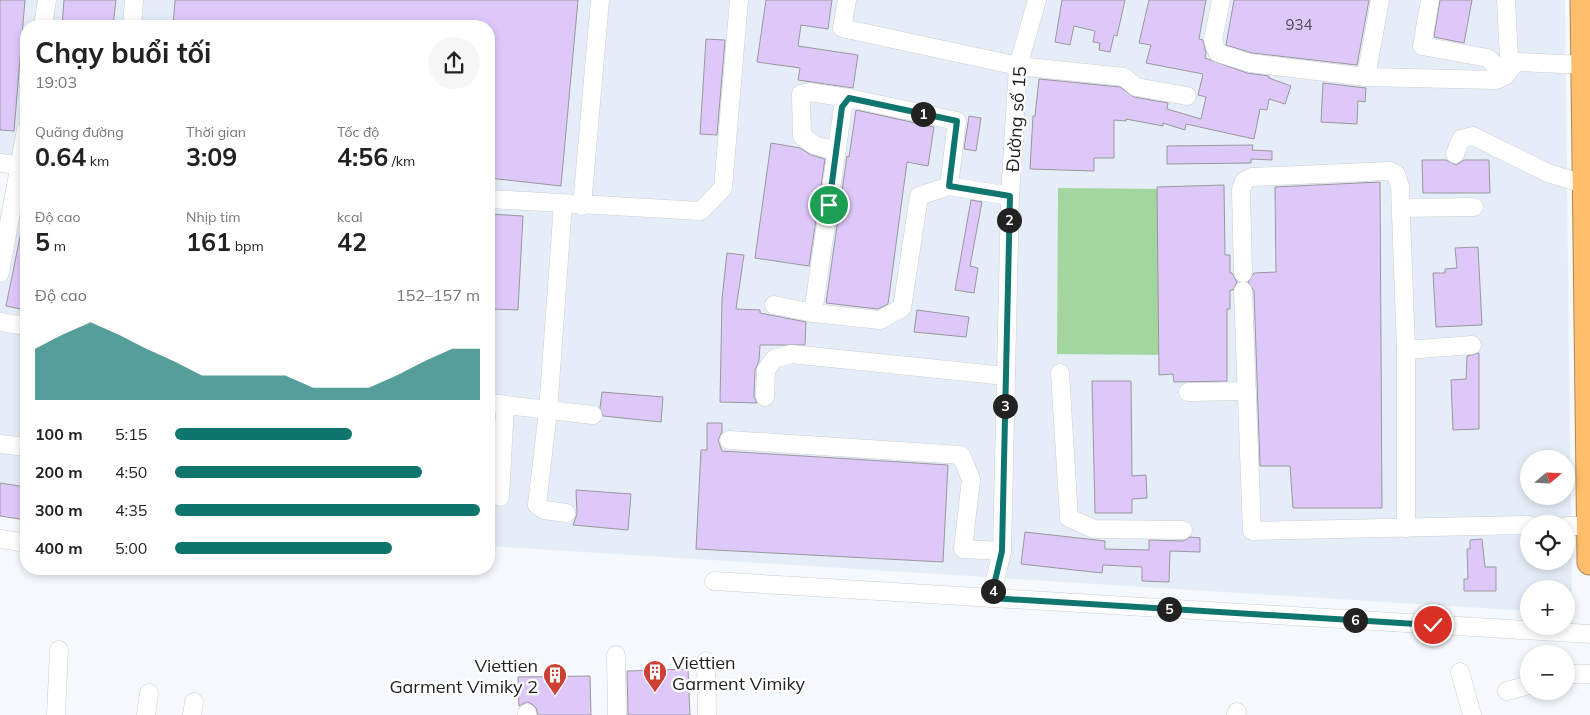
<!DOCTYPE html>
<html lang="vi">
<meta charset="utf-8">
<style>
body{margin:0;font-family:Mulish,sans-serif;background:#f6f6f6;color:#222;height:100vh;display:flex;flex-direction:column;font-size:19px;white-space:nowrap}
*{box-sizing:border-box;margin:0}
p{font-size:16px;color:#767676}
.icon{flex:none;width:28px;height:28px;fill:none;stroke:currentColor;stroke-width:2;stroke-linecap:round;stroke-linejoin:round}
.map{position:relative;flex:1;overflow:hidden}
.drawer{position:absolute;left:20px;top:20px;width:475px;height:555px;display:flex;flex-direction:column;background:#fff;border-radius:20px;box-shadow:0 2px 8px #0003}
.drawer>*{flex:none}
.needle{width:32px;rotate:71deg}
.fabs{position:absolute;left:1520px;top:450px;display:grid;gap:10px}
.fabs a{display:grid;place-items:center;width:55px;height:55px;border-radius:50%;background:#fff;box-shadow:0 2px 8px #0003;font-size:25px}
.pin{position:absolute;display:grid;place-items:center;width:42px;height:42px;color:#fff;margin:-21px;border:2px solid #fff;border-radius:50%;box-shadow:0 1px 5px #0007}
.km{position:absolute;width:25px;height:25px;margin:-12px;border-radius:50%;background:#222;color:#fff;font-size:14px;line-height:25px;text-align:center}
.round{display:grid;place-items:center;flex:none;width:52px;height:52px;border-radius:26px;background:#f6f6f6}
.overview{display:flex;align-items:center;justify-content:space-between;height:85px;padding:0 15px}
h1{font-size:28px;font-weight:700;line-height:38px}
.figures{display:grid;grid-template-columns:repeat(3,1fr);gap:8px;height:85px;padding:5px 15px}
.figures div{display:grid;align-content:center}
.figures b{font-size:25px;font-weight:700}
.figures small{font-size:14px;font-weight:400}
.figures p{font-size:14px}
.chart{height:140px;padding:10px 15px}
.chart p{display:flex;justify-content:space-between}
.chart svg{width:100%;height:90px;margin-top:5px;fill:#0f766e;opacity:.7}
ul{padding:0 15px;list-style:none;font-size:16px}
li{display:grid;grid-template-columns:80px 60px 1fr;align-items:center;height:38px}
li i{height:12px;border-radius:6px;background:#0f766e}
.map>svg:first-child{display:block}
.built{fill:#e5eef8;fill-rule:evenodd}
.green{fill:#a3d59e}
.building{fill:#dec8fa;stroke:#99979b}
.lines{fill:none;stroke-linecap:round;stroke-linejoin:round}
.minor-casing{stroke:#cacdd1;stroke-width:19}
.highway-casing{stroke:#b18752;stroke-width:27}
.minor{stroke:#fff;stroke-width:18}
.highway{stroke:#febe6b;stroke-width:25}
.route-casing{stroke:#fff;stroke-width:10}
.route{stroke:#0f766e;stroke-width:6}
.labels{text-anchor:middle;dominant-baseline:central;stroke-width:4.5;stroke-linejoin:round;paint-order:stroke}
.number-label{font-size:15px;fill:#504c59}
.street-label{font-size:18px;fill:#212223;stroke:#fff}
.poi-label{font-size:18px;fill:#212223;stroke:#fff;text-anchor:start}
</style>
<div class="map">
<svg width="1590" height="715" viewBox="0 0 1590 715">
<rect width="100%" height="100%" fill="#f5f8fc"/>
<path class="built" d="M0 0H1565L1572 613H1566V589H1529V611L489 546V26H26V517L0 515V217L15 156 0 155ZM1529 459H1566V496H1529ZM1529 524H1566V561H1529Z"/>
<path class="green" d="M1058 188 1167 189V355L1057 354Z"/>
<g class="building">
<path d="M0 0H25L14 131 0 130Z"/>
<path d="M64 0H116L113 26H62Z"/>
<path d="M175 0H578L561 186 489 178V26H173Z"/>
<path d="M766 0H832L828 29 801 25 798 46 858 55 853 88 798 80 800 68 757 62Z"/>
<path d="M1062 0H1125L1117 36 1114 35 1110 52 1099 50 1100 43 1093 42 1095 31 1074 26 1070 45 1055 42Z"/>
<path d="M1149 0H1206L1199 39 1203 40 1206 53 1205 58 1247 73 1269 76V78L1291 86 1285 104 1269 99 1267 110 1260 109 1254 139 1186 124 1185 130 1163 123V126L1126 119V121L1114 120V158H1094V171L1030 169 1033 116H1035L1039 79 1120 87 1134 97 1168 103 1167 109 1201 119 1206 97 1198 95 1203 74 1146 63 1151 45 1139 43Z"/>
<path d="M1234 0H1369L1357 65 1252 53 1226 45Z"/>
<path d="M1440 0H1472L1464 43 1434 37Z"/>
<path d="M706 39 725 40 717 135 700 134Z"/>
<path d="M1323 83 1366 88 1365 102 1358 101 1357 124 1321 122Z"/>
<path d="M856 110 934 127 928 166 907 162 888 304 878 309 826 303 847 156 849 157Z"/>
<path d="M969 116 981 118 976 151 964 149Z"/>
<path d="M771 143 800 148 811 155 825 159 809 266 755 258Z"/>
<path d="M1253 145 1252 150 1272 151V160L1251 159V163L1167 164V146Z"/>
<path d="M1422 160H1446L1456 165 1464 160H1489L1490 193H1423Z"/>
<path d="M1380 182 1382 508H1293L1290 466H1260L1254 291 1248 282 1254 273 1276 272 1275 187Z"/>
<path d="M1224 185 1225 255H1230V273H1232L1237 282 1233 290H1230V309H1227V381L1174 382 1173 374 1159 375 1157 187Z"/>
<path d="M971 200 982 202 970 266 978 268 974 293 955 290Z"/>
<path d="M489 214 523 216 518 310 492 309 493 283H489Z"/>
<path d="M22 227H26V310L6 306Z"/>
<path d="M1478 247 1482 325 1436 327 1433 273H1445V269L1457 268 1455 248Z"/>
<path d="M727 253 744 255 736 309 760 310V313L806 322 805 345H760L759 361 755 370 754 397 757 403 720 402 722 299Z"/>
<path d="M917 310 969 317 966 337 914 332Z"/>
<path d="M1479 353V429L1453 430 1451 380 1466 379 1467 356Z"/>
<path d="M1092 381H1131L1132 476 1146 475 1147 498 1132 499V513H1095Z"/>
<path d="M602 392 663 397 661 422 603 416 600 408Z"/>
<path d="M707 423H722V432L718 440 722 451 948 465 943 562 696 549 701 450H707Z"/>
<path d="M0 483 26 487V520L0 516Z"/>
<path d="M576 490 631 494 628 530 573 525 577 514Z"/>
<path d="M1025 532 1105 541V549L1149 550V540L1183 541 1190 537 1200 538V552L1170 551 1169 582 1142 581V567L1103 565 1102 573 1021 564Z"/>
<path d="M1482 539 1485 567H1496V591H1464V579H1468L1467 549H1470V540Z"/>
<path d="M688 669 690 715H628L627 671Z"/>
<path d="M590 676 591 715H538L536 708 532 704 527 702 519 706 518 677Z"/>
</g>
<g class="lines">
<g class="minor-casing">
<g id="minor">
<path d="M847 0 842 28 1018 66 1124 77 1136 87 1187 96"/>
<path d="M1221 0 1213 40 1215 47 1218 53 1250 63 1366 77 1496 80 1505 76 1516 62"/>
<path d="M1430 0 1422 46 1488 58 1505 76"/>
<path d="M1506 0 1509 58 1516 62 1585 65"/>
<path d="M43 26 47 0"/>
<path d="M132 26 134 0"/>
<path d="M1366 77 1380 0"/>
<path d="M836 151 814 145 802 136 801 94 809 92 849 98"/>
<path d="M1455 154 1461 139 1473 136 1548 173 1590 186"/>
<path d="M0 163 26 166"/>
<path d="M489 199 701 211 723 188 739 0"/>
<path d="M563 204 548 411 537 505 544 510 566 513"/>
<path d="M582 206 600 0"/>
<path d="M1401 208 1474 207"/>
<path d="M0 273 26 130"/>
<path d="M1243 273 1241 190 1244 181 1252 177 1390 171 1396 174 1400 187 1406 350V528"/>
<path d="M1243 291 1252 531 1529 525"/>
<path d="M774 305 813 313 880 320 902 308 919 196 949 186 1010 196"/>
<path d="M813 313 843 107 849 98 957 121 949 186"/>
<path d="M0 322 26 326"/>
<path d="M1406 350 1472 345"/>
<path d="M1060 373 1069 518 1094 529 1183 530"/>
<path d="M1188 392 1247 391"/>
<path d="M765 397 766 370 774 359 791 354 1006 376"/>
<path d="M489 403 593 415"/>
<path d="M729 440 961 455 971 479 963 549 1002 551"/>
<path d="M0 444 26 447"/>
<path d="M500 497 505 406"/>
<path d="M1566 526H1590"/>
<path d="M0 539 26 543"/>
<path d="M714 581 1590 634"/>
<path d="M991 598 1002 551 1010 196 1018 66 1037 0"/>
<path d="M616 655 617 715"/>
<path d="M706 661 707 715"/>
<path d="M1460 672 1472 715"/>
<path d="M1566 674H1590"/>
<path d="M1507 691 1529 685"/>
<path d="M527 713V715"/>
<path d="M56 715 59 650"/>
<path d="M146 715 149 693"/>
<path d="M192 715 194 702"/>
<path d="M1236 715 1237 712"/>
</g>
</g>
<g class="highway-casing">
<path id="highway" d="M1583 0 1590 562"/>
</g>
<use href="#minor" class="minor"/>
<use href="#highway" class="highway"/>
</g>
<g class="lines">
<g class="route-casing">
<path id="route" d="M829 205 842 107 849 98 957 121 949 186 1010 196 1002 551 991 598 1433 625"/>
</g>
<use href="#route" class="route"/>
</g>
<defs>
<g id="building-pin" transform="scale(1.25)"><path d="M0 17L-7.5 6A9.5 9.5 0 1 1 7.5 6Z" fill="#cd4034" stroke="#fff"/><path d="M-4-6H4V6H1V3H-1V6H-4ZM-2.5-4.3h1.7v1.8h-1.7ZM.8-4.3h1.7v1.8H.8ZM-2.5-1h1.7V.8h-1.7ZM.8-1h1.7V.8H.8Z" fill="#fff"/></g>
</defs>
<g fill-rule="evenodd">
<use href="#building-pin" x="655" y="672"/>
<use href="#building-pin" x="555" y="675"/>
</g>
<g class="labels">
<g class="number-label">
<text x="1299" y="24">934</text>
</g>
<g class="street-label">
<text transform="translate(1016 119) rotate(-86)">Đường số 15</text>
</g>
<g class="poi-label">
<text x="672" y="662">Viettien<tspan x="672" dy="21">Garment Vimiky</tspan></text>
<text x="538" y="665" text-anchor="end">Viettien<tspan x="538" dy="21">Garment Vimiky 2</tspan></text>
</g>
</g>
</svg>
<div class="fabs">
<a><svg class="needle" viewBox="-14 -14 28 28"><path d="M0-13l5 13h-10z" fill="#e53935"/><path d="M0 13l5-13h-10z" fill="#767676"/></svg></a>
<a><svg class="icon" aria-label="locate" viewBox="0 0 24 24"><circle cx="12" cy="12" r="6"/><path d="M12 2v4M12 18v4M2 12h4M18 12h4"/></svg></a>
<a>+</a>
<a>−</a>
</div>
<div class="pin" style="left:829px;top:205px;background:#1e9e55"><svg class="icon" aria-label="arrive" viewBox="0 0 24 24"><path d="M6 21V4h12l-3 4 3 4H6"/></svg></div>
<div class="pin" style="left:1433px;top:625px;background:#d93025"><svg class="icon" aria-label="check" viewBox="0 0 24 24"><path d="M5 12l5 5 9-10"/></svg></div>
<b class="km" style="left:923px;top:114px">1</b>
<b class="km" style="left:1009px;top:220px">2</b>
<b class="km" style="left:1005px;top:406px">3</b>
<b class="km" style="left:993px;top:591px">4</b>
<b class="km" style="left:1169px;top:609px">5</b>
<b class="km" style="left:1355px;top:620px">6</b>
<section class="drawer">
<div class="overview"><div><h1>Chạy buổi tối</h1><p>19:03</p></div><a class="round"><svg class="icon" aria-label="share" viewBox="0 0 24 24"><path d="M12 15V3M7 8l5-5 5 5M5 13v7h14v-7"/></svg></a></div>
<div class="figures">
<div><p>Quãng đường</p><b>0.64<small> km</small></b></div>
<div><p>Thời gian</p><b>3:09</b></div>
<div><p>Tốc độ</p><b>4:56<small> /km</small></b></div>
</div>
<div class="figures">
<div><p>Độ cao</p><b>5<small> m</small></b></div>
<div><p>Nhịp tim</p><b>161<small> bpm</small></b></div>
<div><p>kcal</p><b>42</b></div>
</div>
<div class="chart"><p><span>Độ cao</span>152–157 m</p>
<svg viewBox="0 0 160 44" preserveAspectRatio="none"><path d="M0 44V19L10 12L20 6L30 12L40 19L50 25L60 32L70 32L80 32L90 32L100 38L110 38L120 38L130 32L140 25L150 19L160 19V44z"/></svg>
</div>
<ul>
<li><b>100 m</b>5:15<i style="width:58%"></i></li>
<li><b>200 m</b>4:50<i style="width:81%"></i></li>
<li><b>300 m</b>4:35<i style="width:100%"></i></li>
<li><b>400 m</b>5:00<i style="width:71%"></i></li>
</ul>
</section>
</div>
